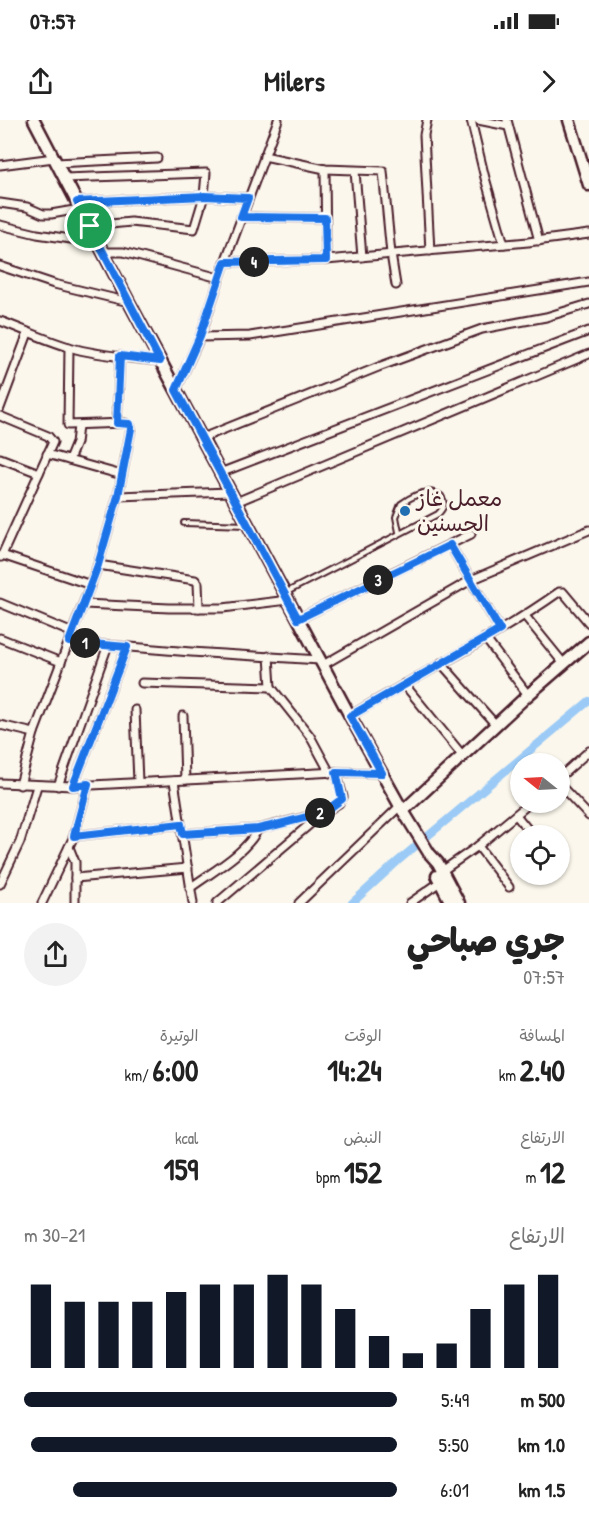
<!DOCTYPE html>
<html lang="ar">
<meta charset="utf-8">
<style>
body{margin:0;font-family:"Patrick Hand","Playpen Sans Arabic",sans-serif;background:#f2f2f2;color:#222;direction:rtl;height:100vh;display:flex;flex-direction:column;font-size:22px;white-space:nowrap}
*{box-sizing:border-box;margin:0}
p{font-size:20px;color:#767676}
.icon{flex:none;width:33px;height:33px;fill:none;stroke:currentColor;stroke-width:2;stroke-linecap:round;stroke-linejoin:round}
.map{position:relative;height:783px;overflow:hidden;direction:ltr}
.sheet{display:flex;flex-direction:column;background:#fff;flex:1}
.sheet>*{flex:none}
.needle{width:39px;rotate:288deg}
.controls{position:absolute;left:510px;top:633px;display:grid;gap:12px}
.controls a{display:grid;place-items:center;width:60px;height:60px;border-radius:50%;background:#fff;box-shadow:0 2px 4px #0004;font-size:30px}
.pin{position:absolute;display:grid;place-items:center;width:51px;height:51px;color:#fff;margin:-26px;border:3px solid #fff;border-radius:50%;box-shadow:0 2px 6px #0007}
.km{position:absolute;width:30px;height:30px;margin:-15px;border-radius:50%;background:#222;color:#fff;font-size:16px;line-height:30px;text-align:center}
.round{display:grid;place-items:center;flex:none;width:63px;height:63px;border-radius:32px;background:#f2f2f2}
.summary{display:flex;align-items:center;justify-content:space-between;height:102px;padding:0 24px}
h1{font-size:33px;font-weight:800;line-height:45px}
.metrics{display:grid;grid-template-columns:repeat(3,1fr);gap:9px;height:102px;padding:6px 24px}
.metrics div{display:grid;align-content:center}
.metrics b{font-size:30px;font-weight:800}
.metrics small{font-size:16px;font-weight:400}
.metrics p{font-size:16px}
.chart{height:168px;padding:12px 24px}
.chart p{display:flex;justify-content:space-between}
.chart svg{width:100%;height:108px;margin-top:6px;stroke:#111827;stroke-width:6}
ul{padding:0 24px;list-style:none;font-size:20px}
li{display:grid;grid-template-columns:96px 72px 1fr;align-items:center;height:45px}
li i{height:15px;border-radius:8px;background:#111827}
.status{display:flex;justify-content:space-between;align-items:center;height:42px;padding:0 30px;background:#fff;direction:ltr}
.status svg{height:16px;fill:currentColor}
header{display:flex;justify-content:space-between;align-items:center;height:78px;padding:0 24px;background:#fff;font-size:27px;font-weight:800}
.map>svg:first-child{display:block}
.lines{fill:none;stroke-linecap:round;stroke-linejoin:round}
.canal{stroke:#9bcaf6;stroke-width:8}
.lane-casing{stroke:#4a1f2b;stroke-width:8}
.street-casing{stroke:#4a1f2b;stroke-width:11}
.secondary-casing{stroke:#4a1f2b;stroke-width:15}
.lane{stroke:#fbf7ec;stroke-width:4}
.street{stroke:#fbf7ec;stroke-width:7}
.secondary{stroke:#fbf7ec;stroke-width:10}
.route-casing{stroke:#fff;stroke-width:12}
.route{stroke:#1a73e8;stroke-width:8}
.poi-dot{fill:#1f6fb2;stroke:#fbf7ec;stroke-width:2}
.labels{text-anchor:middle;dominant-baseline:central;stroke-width:6;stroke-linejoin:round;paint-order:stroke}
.poi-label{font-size:22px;fill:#4a1f2b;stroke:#fbf7ec;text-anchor:start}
</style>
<div class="status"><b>07:57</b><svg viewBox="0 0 49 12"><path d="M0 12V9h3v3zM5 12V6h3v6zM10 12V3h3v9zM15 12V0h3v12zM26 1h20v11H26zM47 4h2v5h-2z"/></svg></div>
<header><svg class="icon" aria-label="forward" viewBox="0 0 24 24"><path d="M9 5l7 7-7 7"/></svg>Milers<svg class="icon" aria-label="share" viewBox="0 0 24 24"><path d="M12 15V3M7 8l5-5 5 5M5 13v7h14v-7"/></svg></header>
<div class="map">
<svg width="589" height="783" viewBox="0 0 589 783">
<rect width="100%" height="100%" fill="#fbf7ec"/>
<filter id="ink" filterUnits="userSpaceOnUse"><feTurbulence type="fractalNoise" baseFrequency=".0167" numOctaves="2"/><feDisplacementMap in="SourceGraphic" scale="12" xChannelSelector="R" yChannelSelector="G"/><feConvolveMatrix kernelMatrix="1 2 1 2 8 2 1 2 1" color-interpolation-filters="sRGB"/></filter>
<g filter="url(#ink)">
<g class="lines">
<path class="canal" d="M352 783 398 741 589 581"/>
<g class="lane-casing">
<g id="lane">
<path d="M184 403 247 405"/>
<path d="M285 473 438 394C444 388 446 383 441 376 428 367 413 375 401 384L396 397 399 412"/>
</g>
</g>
<g class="street-casing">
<g id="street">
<path d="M427 0 424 15 430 131"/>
<path d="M471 0 485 58 504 124"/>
<path d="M478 0 508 6"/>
<path d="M507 0 539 121"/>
<path d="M264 36 325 49 383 51 391 134 396 165"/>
<path d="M56 43 157 38"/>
<path d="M0 45 54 38"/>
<path d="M325 49 326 140"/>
<path d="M355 51 362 137"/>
<path d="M64 58 206 53 204 76 194 109 131 102 90 106"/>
<path d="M77 82 204 76 248 78"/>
<path d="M0 83 27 87 43 94H51L80 89"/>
<path d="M241 97 325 98"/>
<path d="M0 105 37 114 98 123"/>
<path d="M103 132H123L219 158"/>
<path d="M225 142 326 140 528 122 589 114"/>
<path d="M0 146 54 164 129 182"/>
<path d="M0 201C25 210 49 222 76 229 103 236 132 238 160 241"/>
<path d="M200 217 250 216 589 162"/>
<path d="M176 270 200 217 225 142 278 0"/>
<path d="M0 288 28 213"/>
<path d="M0 296 48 316 53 322 2 435"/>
<path d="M117 303 120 236"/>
<path d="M202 318 381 246 482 209 546 197 589 184"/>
<path d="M47 334 122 355"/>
<path d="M0 338 39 353"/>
<path d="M69 340 76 323 78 306"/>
<path d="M220 353 589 211"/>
<path d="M118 376 230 372"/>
<path d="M236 382 589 234"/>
<path d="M450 425 500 510"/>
<path d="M1 437 2 435 91 465"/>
<path d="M98 445 195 460 198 463 199 488"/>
<path d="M0 483 73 513"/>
<path d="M84 484 169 488H223L288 480"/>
<path d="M525 496 564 544"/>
<path d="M298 499 471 414"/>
<path d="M0 518 61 542"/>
<path d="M485 518 528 575"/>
<path d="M69 522 191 532 320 540"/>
<path d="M269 536 271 567"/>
<path d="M441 543 496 605"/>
<path d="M323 545 471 460 589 410"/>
<path d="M142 563 271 567 310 616 330 653"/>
<path d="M404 564 463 636"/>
<path d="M135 590 138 662"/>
<path d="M183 596 185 660"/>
<path d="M350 596C419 554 493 519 559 472H563L589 503"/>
<path d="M0 605 34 613"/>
<path d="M560 657 589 631"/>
<path d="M174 661 193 783"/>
<path d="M0 663 73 666 336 652 382 653"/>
<path d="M20 665 34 613 98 445 118 376 131 309 130 305 125 303 68 305 69 227"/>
<path d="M560 665 589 696"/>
<path d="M58 666 108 525"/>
<path d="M73 666 127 527"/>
<path d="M516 695 533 716"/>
<path d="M183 714 258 709 322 693"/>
<path d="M74 716 181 704"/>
<path d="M478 726 509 767"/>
<path d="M69 727 75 742V783"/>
<path d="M442 751 478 726 531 682"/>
<path d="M75 758 188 748"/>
<path d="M0 764 20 722 37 666"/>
<path d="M190 768C213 751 245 734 258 709"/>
<path d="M42 783 74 716 88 664"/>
<path d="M217 783 323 693 339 683 343 677 336 652"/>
<path d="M299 783 400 686"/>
<path d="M410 783 440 762"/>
</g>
</g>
<g class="secondary-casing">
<g id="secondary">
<path d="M34 0 129 182 350 596 400 686 429 733 438 743 459 783"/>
<path d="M569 0 589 65"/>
<path d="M403 691 528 575 589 522"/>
<path d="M437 756 451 783"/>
</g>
</g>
<use href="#lane" class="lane"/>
<use href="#street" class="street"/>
<use href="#secondary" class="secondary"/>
</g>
</g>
<g class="lines" filter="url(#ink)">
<g class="route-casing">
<path id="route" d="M204 76 248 78 241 97 325 98 326 140 225 142 200 216 176 270 298 499 450 425 500 510 350 596 382 653 336 652 342 679 323 693 276 705 258 709 183 714 181 704 74 716 88 664 73 666 127 527 69 522 98 445 118 376 131 309 130 304 117 303 120 236 160 241 77 82Z"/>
</g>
<use href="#route" class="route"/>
</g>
<circle class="poi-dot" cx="405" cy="391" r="6"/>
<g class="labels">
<g class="poi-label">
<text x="417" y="378">معمل غاز<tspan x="417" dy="25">الحسنين</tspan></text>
</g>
</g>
</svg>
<div class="controls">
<a><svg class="needle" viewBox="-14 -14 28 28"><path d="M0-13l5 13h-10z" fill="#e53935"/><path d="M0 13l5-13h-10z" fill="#767676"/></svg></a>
<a><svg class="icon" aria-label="locate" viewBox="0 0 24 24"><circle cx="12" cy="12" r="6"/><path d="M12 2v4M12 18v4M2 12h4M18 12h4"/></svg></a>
</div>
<div class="pin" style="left:90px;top:106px;background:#1e9e55"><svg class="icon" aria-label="arrive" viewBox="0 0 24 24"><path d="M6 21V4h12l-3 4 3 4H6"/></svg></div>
<b class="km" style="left:85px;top:523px">1</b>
<b class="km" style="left:320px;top:693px">2</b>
<b class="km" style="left:378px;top:460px">3</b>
<b class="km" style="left:254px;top:142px">4</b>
</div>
<section class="sheet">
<div class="summary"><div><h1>جري صباحي</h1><p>07:57</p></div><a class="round"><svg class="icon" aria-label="share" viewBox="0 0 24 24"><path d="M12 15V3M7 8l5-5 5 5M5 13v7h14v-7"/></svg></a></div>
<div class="metrics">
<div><p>المسافة</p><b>2.40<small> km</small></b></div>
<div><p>الوقت</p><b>14:24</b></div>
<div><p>الوتيرة</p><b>6:00<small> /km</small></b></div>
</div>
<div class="metrics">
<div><p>الارتفاع</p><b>12<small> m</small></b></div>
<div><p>النبض</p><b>152<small> bpm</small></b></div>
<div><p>kcal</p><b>159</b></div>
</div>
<div class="chart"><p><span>الارتفاع</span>21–30 m</p>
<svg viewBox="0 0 160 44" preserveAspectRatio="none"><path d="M5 44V10M15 44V17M25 44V17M35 44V17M45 44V13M55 44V10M65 44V10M75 44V6M85 44V10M95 44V20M105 44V31M115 44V38M125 44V34M135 44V20M145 44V10M155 44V6"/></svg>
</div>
<ul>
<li><b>500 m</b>5:49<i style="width:100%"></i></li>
<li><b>1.0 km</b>5:50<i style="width:98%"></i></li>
<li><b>1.5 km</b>6:01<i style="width:87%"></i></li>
</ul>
</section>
